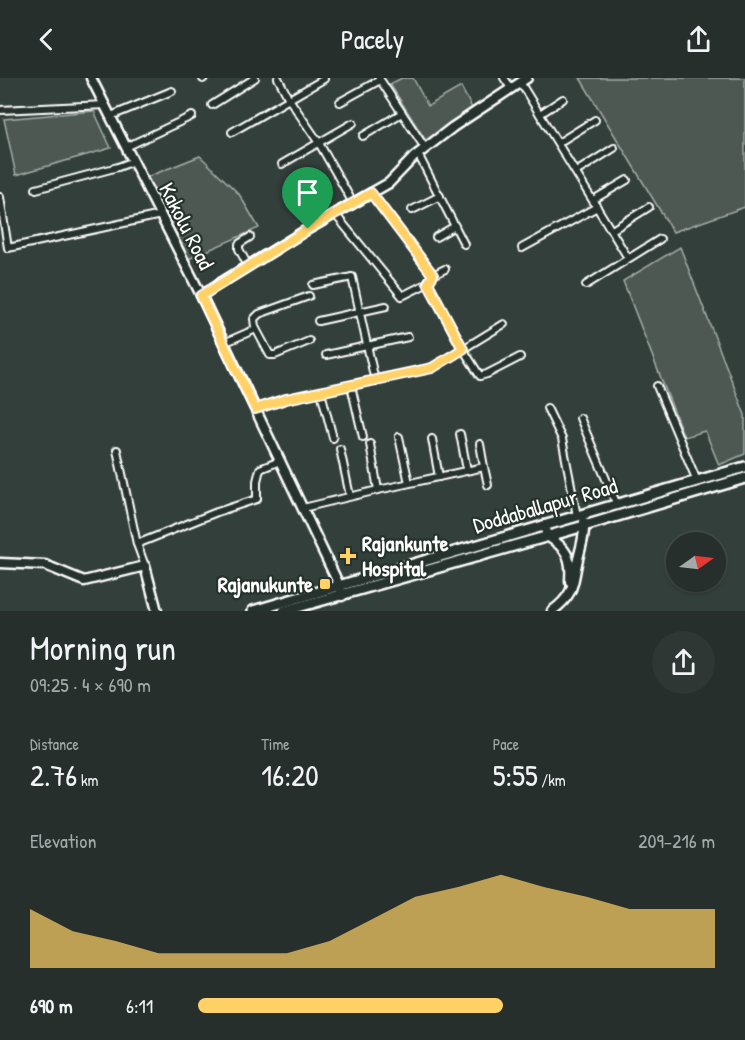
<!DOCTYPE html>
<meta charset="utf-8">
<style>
body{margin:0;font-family:"Patrick Hand",sans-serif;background:#2e3734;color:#f1f3f6;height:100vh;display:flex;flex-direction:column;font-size:22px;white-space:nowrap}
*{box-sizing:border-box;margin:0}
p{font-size:20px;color:#a4a9a9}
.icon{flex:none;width:33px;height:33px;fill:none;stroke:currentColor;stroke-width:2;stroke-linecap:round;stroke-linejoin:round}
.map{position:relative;height:533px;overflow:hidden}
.drawer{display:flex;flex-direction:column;background:#262f2c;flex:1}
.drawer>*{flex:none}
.needle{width:39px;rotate:76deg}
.buttons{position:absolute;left:666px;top:454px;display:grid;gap:12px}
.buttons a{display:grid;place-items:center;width:60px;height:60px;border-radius:50%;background:#262f2c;box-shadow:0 2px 4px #0004,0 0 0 2px #424a48;font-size:30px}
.pin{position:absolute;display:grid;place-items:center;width:51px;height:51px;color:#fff;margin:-62px -26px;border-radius:50% 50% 50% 0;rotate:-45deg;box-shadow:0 0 6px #0007}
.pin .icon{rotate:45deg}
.round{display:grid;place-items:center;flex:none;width:63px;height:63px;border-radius:32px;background:#2e3734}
.headline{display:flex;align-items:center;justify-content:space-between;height:102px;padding:0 30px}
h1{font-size:33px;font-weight:600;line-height:45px}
.stats{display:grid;grid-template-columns:repeat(3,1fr);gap:9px;height:102px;padding:6px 30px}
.stats div{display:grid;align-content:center}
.stats b{font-size:30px;font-weight:600}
.stats small{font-size:16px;font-weight:400}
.stats p{font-size:16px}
.chart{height:168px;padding:12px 30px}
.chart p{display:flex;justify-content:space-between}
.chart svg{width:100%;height:108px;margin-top:6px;fill:#ffd166;opacity:.7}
ul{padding:0 30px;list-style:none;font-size:20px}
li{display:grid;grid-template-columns:96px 72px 1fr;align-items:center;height:45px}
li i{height:15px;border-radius:8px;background:#ffd166}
header{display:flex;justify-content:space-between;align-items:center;height:78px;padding:0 30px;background:#262f2c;font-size:27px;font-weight:600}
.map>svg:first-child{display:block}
.green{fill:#4d5853;stroke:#a6aca9;stroke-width:1.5}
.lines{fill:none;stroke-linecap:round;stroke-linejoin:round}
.street-casing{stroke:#fff;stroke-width:10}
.secondary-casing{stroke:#fff;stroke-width:13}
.primary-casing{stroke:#fff;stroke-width:14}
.street{stroke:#26332d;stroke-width:6}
.secondary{stroke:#26332d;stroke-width:8}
.primary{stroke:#26332d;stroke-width:9}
.route-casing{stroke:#fff;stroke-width:12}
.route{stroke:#ffd166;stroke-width:8}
.poi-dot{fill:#ffd166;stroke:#26332d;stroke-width:2}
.labels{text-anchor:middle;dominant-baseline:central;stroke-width:4.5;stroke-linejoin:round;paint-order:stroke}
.street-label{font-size:22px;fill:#fff;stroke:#26332d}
.poi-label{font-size:22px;font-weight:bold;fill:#fff;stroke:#26332d;text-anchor:start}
</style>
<header><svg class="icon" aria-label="back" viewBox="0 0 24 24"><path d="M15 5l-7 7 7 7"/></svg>Pacely<svg class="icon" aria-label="share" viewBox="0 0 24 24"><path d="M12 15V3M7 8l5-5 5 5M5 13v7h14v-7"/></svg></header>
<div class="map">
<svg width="745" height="533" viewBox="0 0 745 533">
<rect width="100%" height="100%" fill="#333f3a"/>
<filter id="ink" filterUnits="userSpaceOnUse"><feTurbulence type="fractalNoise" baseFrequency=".0167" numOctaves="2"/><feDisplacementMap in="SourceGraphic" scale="12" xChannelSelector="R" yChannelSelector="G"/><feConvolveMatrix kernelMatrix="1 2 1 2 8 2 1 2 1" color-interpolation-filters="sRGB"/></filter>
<g filter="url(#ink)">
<g class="green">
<path d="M402 0H413L428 28 461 9 472 30 426 63 390 6Z"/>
<path d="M580 0H745V129L673 154Z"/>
<path d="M94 33 111 70 16 97 4 41Z"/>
<path d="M200 78 239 116 259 150 186 182 147 99Z"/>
<path d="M680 169 745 337V376L719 387 705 353 684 359 623 203Z"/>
</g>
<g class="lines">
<g class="street-casing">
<g id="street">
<path d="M278 0 289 21 319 65 353 125"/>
<path d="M379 0 425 70"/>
<path d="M504 0 511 10"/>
<path d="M203 1 204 0"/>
<path d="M520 4 628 180"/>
<path d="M340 24 380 2"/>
<path d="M212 27 255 0"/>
<path d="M0 32 105 27"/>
<path d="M540 36 563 21"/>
<path d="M111 38 172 13"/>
<path d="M232 54 324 1"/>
<path d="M363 58 402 35"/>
<path d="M558 65 595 42"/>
<path d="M126 69 192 38"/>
<path d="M418 76 464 166"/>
<path d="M282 86 353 45"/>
<path d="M576 94 614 70"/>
<path d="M36 111 118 89 134 83"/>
<path d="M0 119 8 170 161 137"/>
<path d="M593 122 627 102"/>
<path d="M412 132 440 118"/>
<path d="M335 136 402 218 428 205 433 197 371 115"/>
<path d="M612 152 649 129"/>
<path d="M436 159 455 148"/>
<path d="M522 170 597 129"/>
<path d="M248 188 239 171V166L250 159"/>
<path d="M433 197 445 191"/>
<path d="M313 207 352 199 375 303"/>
<path d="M586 207 660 161"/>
<path d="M318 243 386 228"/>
<path d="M504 246 463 271 480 298 487 296 520 279"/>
<path d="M309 263 275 277H270L255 249 254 241 259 236 309 218"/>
<path d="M224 265 256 251"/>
<path d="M326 277 408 259"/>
<path d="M351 308 363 359"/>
<path d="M657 308 697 403"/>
<path d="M321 314 333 360"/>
<path d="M547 330 562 361 577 438"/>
<path d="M255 331 286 321 432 290 463 271 428 205"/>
<path d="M580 340 617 427"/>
<path d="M460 356 467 392"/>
<path d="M399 359 409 405"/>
<path d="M432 361 439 399"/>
<path d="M370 366 378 412"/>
<path d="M340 371 350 418"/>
<path d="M117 372 137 466 217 434 257 421V403L260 391 280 383"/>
<path d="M484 389 488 407"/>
<path d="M303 430 378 412 484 389 480 366"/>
<path d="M137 466 145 488"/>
</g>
</g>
<g class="secondary-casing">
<g id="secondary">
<path d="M91 0 201 217 340 509 342 518"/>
<path d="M201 217 308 151 389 105 414 79 453 49 527 0"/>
<path d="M544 447 547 458C567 470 572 480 570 503"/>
<path d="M0 485 45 487 84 503 145 488 157 533"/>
<path d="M552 533C577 515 572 503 579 477 582 465 585 457 584 444"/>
</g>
</g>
<g class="primary-casing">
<g id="primary">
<path d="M253 533 745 389"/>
<path d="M284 533 584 448 745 400"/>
</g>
</g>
<use href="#street" class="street"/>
<use href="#secondary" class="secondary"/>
<use href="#primary" class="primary"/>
</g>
</g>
<g class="lines" filter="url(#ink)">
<g class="route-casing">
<path id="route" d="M371 115 433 197 428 205 463 271 432 290 286 321 255 331 201 218 308 151Z"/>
</g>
<use href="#route" class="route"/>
</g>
<g class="poi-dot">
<path d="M345 469h6v6h6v6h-6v6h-6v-6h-6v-6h6z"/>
<rect x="319" y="500" width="12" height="12" rx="3"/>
</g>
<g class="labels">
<g class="street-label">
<text transform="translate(187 148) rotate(63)">Kakolu Road</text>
<text transform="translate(545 427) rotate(-16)">Doddaballapur Road</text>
</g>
<g class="poi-label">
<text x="362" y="465">Rajankunte<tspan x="362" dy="25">Hospital</tspan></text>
<text x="313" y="506" text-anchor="end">Rajanukunte</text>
</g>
</g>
</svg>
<div class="buttons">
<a><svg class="needle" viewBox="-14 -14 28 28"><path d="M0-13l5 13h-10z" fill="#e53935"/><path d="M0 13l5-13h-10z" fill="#a4a9a9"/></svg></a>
</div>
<div class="pin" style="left:308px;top:151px;background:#1e9e55"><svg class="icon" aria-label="arrive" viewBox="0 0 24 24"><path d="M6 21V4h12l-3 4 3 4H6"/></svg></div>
</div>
<section class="drawer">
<div class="headline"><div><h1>Morning run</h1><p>09:25 · 4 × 690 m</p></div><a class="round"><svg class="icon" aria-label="share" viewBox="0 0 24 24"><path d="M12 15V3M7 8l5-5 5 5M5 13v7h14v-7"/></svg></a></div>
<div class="stats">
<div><p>Distance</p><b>2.76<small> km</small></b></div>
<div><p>Time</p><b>16:20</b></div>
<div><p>Pace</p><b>5:55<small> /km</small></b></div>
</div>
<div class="chart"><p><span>Elevation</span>209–216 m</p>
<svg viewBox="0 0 160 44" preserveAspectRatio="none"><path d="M0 44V20L10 29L20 33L30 38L40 38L50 38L60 38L70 33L80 24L90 15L100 11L110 6L120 11L130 15L140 20L150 20L160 20V44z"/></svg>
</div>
<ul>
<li><b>690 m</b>6:11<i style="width:59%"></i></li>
</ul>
</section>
